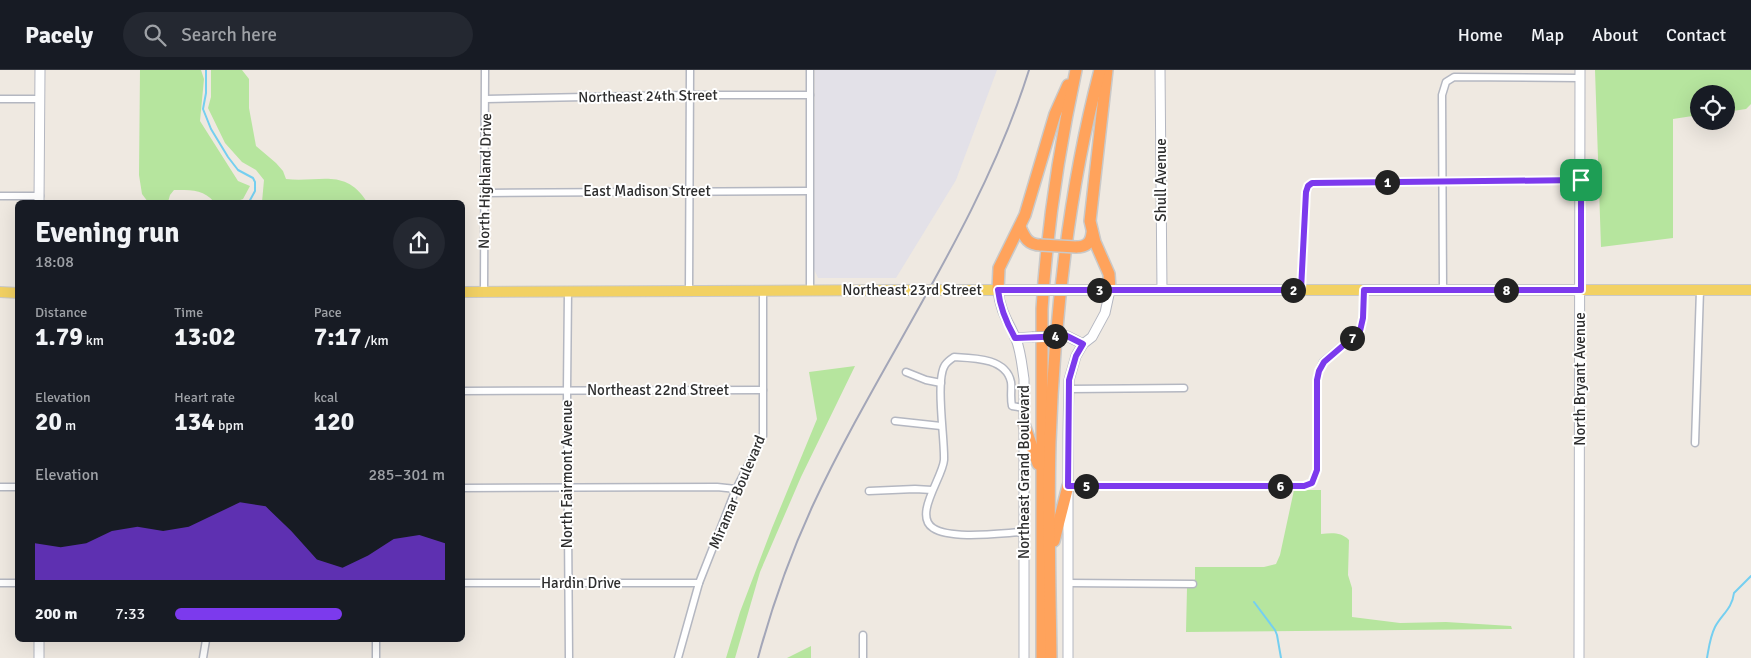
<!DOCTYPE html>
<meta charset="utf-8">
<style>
body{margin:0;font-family:Signika,sans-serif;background:#242831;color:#f1f3f6;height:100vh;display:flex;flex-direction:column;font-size:19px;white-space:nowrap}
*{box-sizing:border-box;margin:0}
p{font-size:16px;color:#9ea1a6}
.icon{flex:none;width:28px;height:28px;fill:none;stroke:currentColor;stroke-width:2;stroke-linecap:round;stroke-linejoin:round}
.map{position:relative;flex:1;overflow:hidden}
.panel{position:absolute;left:15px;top:130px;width:450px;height:442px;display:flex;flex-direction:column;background:#171b24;border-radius:8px;box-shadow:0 5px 20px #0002}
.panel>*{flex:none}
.controls{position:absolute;left:1690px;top:15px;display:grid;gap:10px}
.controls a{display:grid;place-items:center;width:45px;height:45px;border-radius:50%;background:#171b24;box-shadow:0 5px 20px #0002;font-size:25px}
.pin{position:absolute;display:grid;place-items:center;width:42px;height:42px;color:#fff;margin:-21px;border-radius:10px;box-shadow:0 2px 8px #0006}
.km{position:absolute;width:25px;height:25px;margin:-12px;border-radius:50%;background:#222;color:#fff;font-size:14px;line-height:25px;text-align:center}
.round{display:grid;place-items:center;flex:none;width:52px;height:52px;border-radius:26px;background:#242831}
.headline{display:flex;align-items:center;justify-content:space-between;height:85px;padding:0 20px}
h1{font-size:28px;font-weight:800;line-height:38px}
.stats{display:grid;grid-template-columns:repeat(3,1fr);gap:8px;height:85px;padding:5px 20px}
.stats div{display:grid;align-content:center}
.stats b{font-size:25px;font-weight:800}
.stats small{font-size:14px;font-weight:400}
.stats p{font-size:14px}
.chart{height:140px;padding:10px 20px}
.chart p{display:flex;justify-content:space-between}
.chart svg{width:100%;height:90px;margin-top:5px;fill:#7c3aed;opacity:.7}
ul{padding:0 20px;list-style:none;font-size:16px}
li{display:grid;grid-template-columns:80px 60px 1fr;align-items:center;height:38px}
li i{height:12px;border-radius:6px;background:#7c3aed}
header{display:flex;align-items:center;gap:30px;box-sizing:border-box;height:70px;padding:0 25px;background:#171b24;border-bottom:1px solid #363941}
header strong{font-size:24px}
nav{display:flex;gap:28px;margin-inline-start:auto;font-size:18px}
.search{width:350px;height:45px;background:#242831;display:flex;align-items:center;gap:12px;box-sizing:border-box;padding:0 18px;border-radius:28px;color:#9ea1a6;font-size:19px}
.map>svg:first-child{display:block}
.industrial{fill:#e3e1e8}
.green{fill:#b6e59e}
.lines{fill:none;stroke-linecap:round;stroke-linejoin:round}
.stream{stroke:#75cff0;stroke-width:2}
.street-casing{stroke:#b4b7c1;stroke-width:9}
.secondary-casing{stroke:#b4b7c1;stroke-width:11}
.primary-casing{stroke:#c9c9c9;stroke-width:12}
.highway-casing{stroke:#c9c9c9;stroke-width:14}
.street{stroke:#fff;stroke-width:6}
.secondary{stroke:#fff;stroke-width:9}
.primary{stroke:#f2d163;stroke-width:10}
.highway{stroke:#ffa35c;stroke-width:11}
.rail{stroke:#a3a6b8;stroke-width:2}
.secondary-bridge-casing{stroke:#b4b7c1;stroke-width:11;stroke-linecap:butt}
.primary-bridge-casing{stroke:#c9c9c9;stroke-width:12;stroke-linecap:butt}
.highway-bridge-casing{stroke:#c9c9c9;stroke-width:14;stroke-linecap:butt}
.secondary-bridge{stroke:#fff;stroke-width:9}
.primary-bridge{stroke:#f2d163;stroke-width:10}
.highway-bridge{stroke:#ffa35c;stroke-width:11}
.route-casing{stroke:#fff;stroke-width:10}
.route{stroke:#7c3aed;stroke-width:6}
.labels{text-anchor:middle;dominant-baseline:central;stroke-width:4;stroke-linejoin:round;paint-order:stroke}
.street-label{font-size:15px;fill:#2e2e2e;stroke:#fff}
</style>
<header>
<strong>Pacely</strong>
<div class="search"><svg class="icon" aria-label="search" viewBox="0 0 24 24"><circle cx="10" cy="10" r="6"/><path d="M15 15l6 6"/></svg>Search here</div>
<nav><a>Home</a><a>Map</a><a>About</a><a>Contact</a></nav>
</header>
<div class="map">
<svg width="1751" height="588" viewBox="0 0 1751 588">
<rect width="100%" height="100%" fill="#efe9e1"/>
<path class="industrial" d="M815 0H997L956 110 896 208H818L814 199Z"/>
<g class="green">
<path d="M140 0H201L204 9 200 51 238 111 250 116 243 129 235 132H214C204 119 189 120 174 120L170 125 168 132H148L142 124 139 105Z"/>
<path d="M211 0H242L249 9V38L256 76 276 93 283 101 286 109C319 113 345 97 367 132H262L264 110 256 100 242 92 225 73 208 38 211 27Z"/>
<path d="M1595 0H1751V34L1746 39 1726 42V24H1699V45L1673 49V168L1601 177Z"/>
<path d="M855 296 801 407 760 502 735 588H726L740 542 772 458 817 349 809 302Z"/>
<path d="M1294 420H1321V464C1332 463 1341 462 1349 470L1348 505 1352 518V547L1400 553 1446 552 1511 556 1512 559 1186 562 1187 518 1195 509V497H1264L1276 494 1280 485Z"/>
<path d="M811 576V588H787Z"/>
</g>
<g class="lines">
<g class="stream">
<path d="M206 0V23L203 39 211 59 228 87 238 100 253 108 255 112V121L249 132"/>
<path d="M1254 532 1275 560 1277 565 1281 588"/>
<path d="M1707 588C1709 577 1710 567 1715 557 1722 544 1732 539 1734 523L1751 506"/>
</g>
<g class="street-casing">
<g id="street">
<path d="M810 0V221"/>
<path d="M0 29H40"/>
<path d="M486 29 690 25H810"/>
<path d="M485 123 809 121"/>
<path d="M0 126H40"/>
<path d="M1301 220 1306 122 1308 117 1312 113 1581 110"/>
<path d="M1443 220 1442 25 1446 12 1454 7 1580 8"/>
<path d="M568 221 567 320 569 588"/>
<path d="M689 221 690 0"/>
<path d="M484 222 485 0"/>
<path d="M906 302 926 310 941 313"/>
<path d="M1069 319 1184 318"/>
<path d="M462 321 763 320"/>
<path d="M1024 338 1012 336C1010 327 1012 319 1011 312 1006 288 974 288 954 287 951 289 947 292 945 295 935 310 945 370 944 390 943 407 913 445 933 458 951 470 1002 463 1024 462"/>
<path d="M895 351 941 356"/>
<path d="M1695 373 1700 220"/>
<path d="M1068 416H1304L1312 413 1317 400V310L1319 301 1323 292 1360 261 1363 248 1364 220"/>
<path d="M0 417H18"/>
<path d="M462 418 717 417 736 419"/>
<path d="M869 421 915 419 932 420"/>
<path d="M0 513H18"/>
<path d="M462 513H699"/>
<path d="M1068 513 1193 514"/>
<path d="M203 588 206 570"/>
<path d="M376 588V570"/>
<path d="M678 588 699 513 736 419 763 366V220"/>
<path d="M863 588V565"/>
</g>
</g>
<g class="secondary-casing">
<g id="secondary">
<path d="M1160 0 1162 220"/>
<path d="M39 132 40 0"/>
<path d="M998 220C1000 241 1008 251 1016 269 1021 282 1022 296 1024 309V588"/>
<path d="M1067 266 1083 274"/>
<path d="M1015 268 1032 267"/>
<path d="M39 570V588"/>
<path d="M1068 588V364L1069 310 1076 286 1083 274 1092 267 1105 243 1110 220"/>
<path d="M1579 588 1580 0"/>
</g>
</g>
<g class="primary-casing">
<g id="primary">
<path d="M955 220H1028"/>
<path d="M1077 220H1751"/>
<path d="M0 222 18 223"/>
<path d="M462 222 903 220"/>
</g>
</g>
<g class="highway-casing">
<g id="highway">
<path d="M1107 0 1090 151 1095 172 1109 204 1110 220"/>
<path d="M1020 157C1025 168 1028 175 1041 175"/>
<path d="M1076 177C1086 177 1091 173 1092 163"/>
<path d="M998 220 999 198 1025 145 1055 44 1068 15"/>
<path d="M1024 354 1038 394"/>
<path d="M1054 471 1068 416"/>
<path d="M1042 588V239C1047 158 1059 79 1076 0"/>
<path d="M1051 588C1050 516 1048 444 1050 372 1054 251 1069 117 1100 0"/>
</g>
</g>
<use href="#street" class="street"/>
<use href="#secondary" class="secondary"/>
<use href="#primary" class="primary"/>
<use href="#highway" class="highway"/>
<path class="rail" d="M758 588C772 536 790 485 813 435 881 289 980 156 1029 0"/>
<g class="secondary-bridge-casing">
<path id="secondary-bridge" d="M1032 267 1067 266"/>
</g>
<g class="primary-bridge-casing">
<g id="primary-bridge">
<path d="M903 220H955"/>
<path d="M1028 220H1077"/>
</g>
</g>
<g class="highway-bridge-casing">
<path id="highway-bridge" d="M1041 175 1076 177"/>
</g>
<use href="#secondary-bridge" class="secondary-bridge"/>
<use href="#primary-bridge" class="primary-bridge"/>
<use href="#highway-bridge" class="highway-bridge"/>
</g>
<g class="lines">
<g class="route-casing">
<path id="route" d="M1581 110V220H1364L1363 248 1360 261 1324 292 1319 301 1317 310V400L1312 413 1304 416H1068L1069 310 1076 286 1083 274 1067 266 1015 268C1006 252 1000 238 998 220H1301L1306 122 1308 116 1312 113Z"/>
</g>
<use href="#route" class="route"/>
</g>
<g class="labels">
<g class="street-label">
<text transform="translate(648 26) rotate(-1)">Northeast 24th Street</text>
<text transform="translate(1161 110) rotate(-90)">Shull Avenue</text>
<text transform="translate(485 111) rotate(-89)">North Highland Drive</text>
<text x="647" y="121">East Madison Street</text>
<text x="912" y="220">Northeast 23rd Street</text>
<text transform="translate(1580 309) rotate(-90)">North Bryant Avenue</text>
<text x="658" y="320">Northeast 22nd Street</text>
<text transform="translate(1024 402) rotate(-90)">Northeast Grand Boulevard</text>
<text transform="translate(567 404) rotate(-90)">North Fairmont Avenue</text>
<text transform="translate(737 422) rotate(-67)">Miramar Boulevard</text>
<text x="581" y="513">Hardin Drive</text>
</g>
</g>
</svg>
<div class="controls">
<a><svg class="icon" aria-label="locate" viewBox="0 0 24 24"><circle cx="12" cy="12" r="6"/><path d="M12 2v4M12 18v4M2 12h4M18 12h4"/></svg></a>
</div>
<div class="pin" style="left:1581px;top:110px;background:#1e9e55"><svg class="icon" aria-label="arrive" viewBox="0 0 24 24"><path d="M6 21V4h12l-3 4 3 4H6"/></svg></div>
<b class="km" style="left:1387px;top:112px">1</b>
<b class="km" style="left:1293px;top:220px">2</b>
<b class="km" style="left:1099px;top:220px">3</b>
<b class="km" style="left:1055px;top:266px">4</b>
<b class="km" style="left:1086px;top:416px">5</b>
<b class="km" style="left:1280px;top:416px">6</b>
<b class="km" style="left:1352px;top:268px">7</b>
<b class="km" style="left:1506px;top:220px">8</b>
<section class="panel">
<div class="headline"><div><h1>Evening run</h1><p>18:08</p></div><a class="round"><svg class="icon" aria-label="share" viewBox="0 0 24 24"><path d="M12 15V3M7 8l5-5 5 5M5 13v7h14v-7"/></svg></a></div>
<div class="stats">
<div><p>Distance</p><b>1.79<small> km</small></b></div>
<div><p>Time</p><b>13:02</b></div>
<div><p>Pace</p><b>7:17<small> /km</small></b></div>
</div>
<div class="stats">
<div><p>Elevation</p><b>20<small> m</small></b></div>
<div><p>Heart rate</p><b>134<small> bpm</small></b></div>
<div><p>kcal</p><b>120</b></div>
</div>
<div class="chart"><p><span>Elevation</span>285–301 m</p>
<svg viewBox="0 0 160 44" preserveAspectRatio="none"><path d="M0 44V26L10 28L20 26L30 20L40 18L50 20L60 18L70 12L80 6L90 8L100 20L110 34L120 38L130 32L140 24L150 22L160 26V44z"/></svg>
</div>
<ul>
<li><b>200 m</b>7:33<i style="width:62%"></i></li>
</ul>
</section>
</div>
